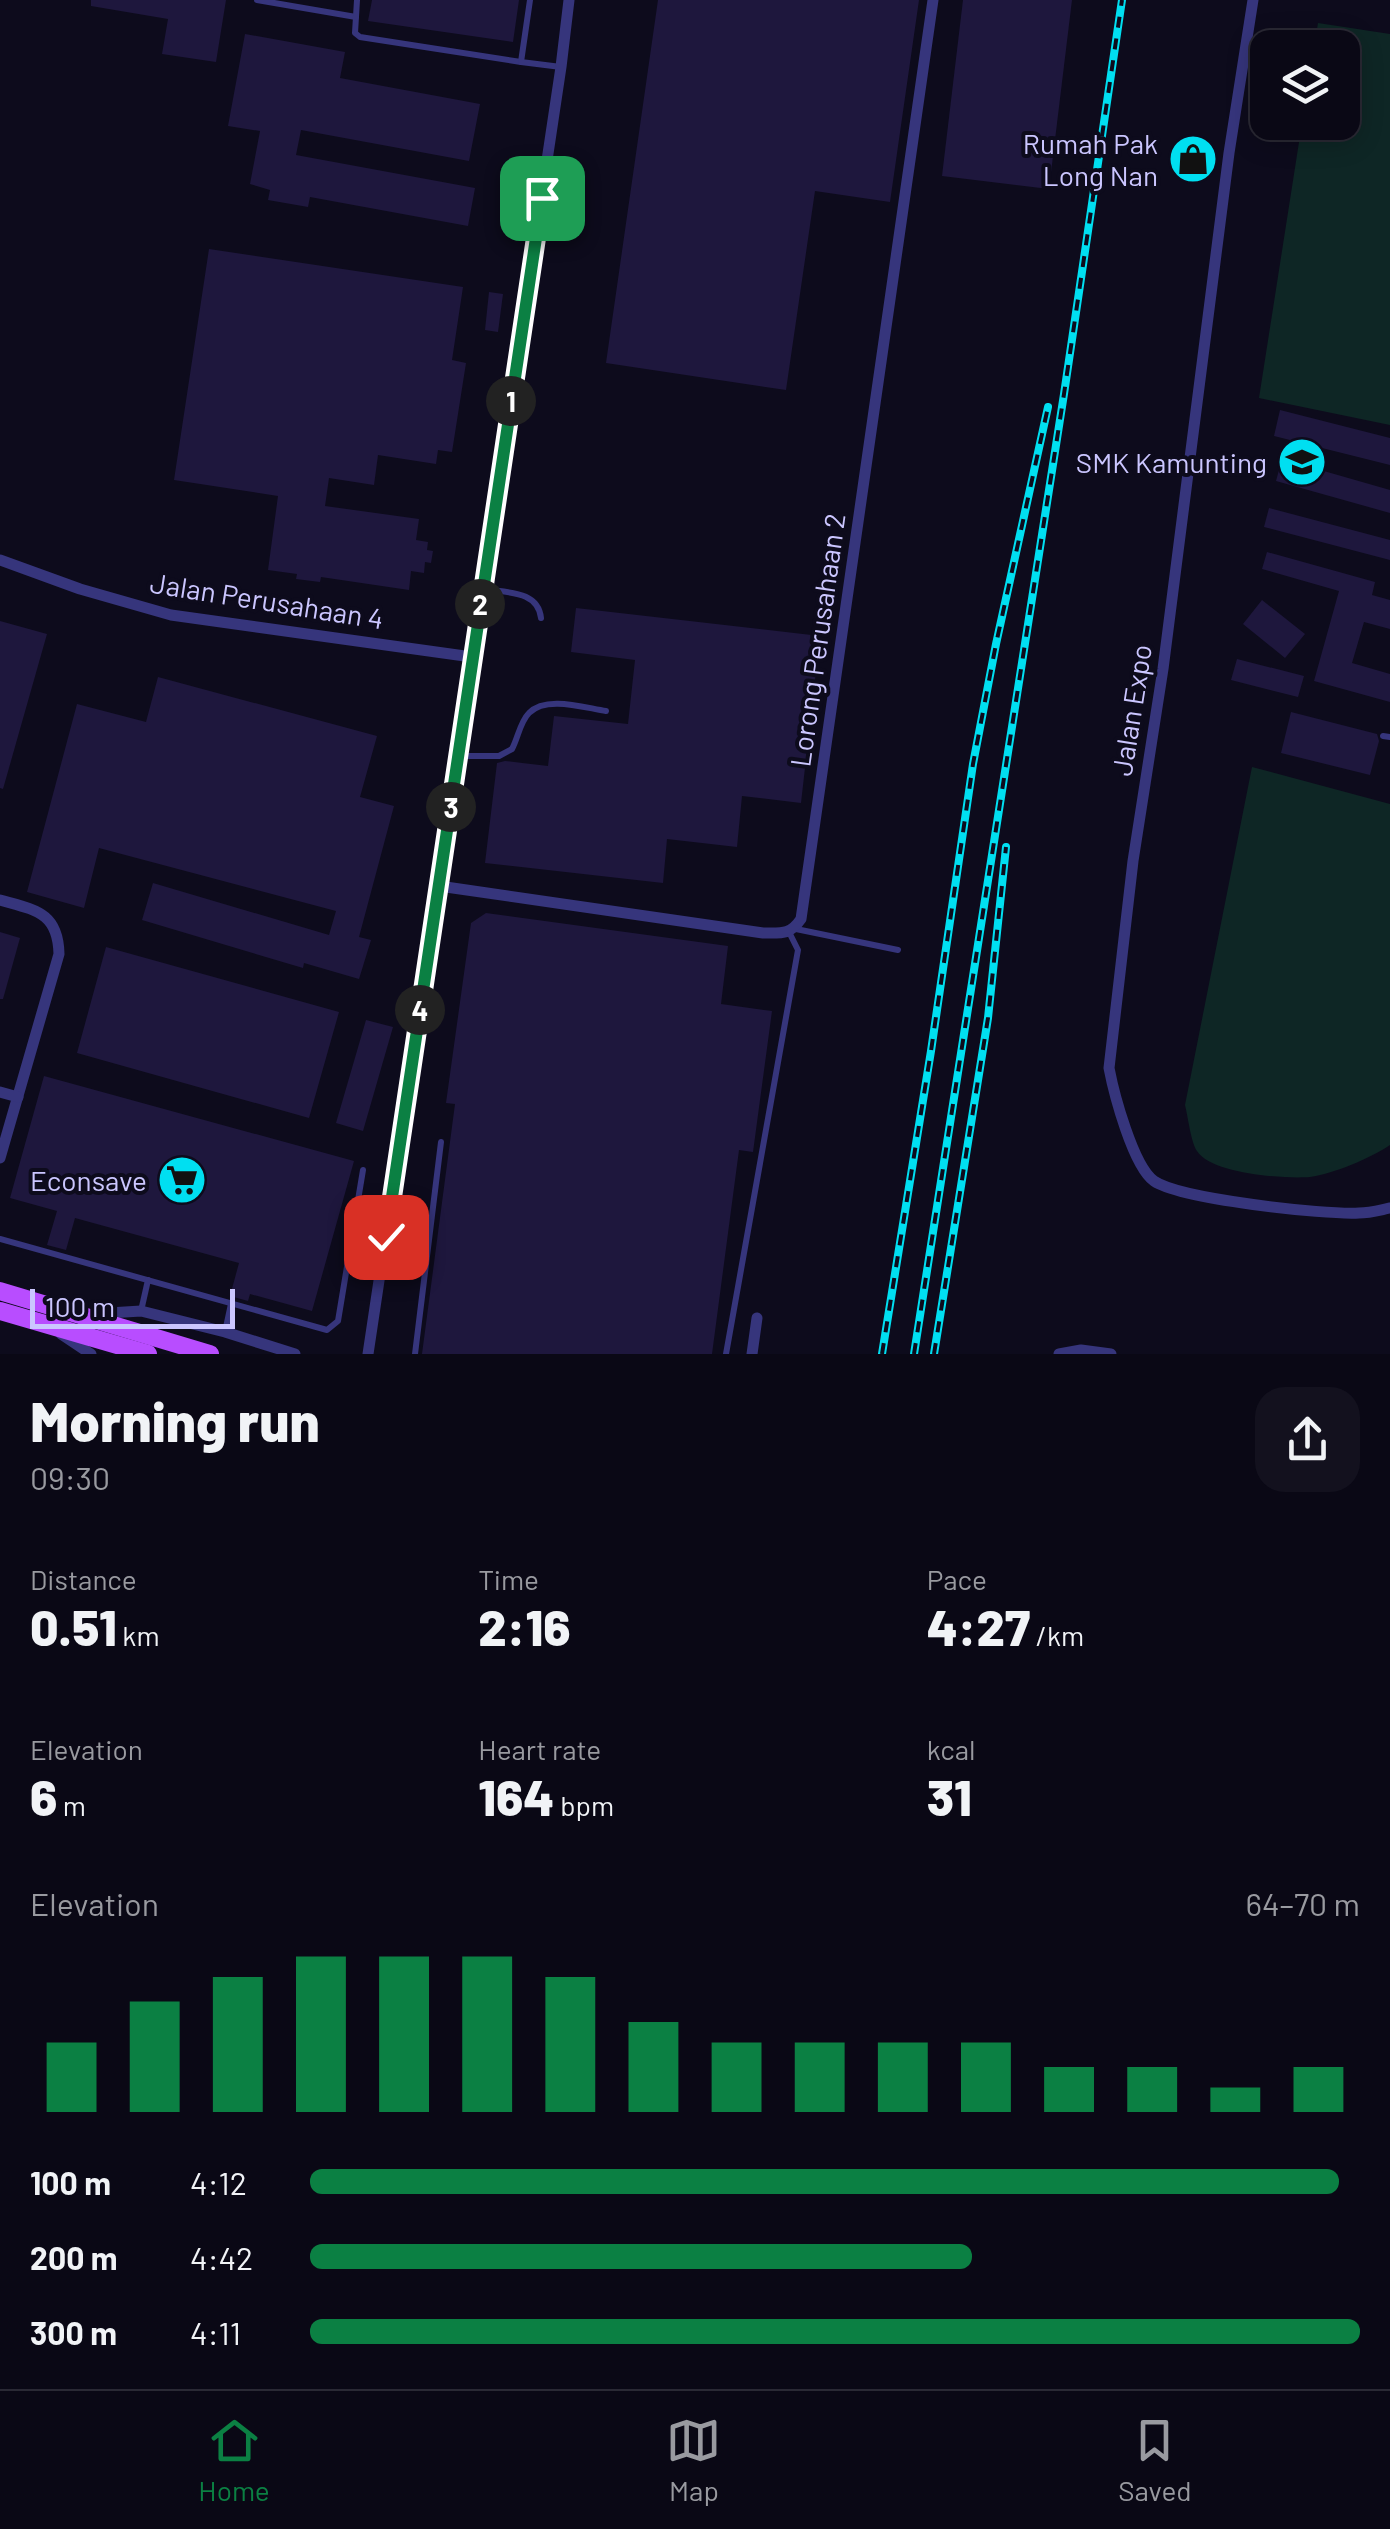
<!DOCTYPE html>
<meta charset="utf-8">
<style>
body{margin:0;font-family:Barlow,sans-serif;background:#13111e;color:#f1f3f6;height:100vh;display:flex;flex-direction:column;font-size:38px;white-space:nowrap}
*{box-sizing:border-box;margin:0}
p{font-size:32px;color:#999aa0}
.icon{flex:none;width:55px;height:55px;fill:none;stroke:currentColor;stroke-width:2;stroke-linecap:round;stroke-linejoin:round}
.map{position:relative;height:1354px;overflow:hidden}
.side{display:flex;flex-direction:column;background:#0a0815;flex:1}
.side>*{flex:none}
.fabs{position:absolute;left:1250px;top:30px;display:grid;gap:20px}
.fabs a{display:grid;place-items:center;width:110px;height:110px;border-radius:20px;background:#0a0815;box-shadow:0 5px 25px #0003,0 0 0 2px #2a2934;font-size:50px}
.scale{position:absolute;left:30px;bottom:25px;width:205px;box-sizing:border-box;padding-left:10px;border:5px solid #cbc6ff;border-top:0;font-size:28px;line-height:35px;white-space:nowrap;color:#cbc6ff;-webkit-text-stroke:8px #0d0b1c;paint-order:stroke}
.pin{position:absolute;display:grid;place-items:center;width:85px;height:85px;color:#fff;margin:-42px;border-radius:20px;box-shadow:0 5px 15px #0006}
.km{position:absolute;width:50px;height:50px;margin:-25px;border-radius:50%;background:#222;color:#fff;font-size:28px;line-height:50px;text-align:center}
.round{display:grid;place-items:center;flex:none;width:105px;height:105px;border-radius:30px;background:#13111e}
.headline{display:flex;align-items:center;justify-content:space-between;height:170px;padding:0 30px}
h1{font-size:55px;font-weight:800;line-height:75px}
.figures{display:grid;grid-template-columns:repeat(3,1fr);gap:15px;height:170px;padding:10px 30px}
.figures div{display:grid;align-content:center}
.figures b{font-size:50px;font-weight:800}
.figures small{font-size:28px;font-weight:400}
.figures p{font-size:28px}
.chart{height:280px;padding:20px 30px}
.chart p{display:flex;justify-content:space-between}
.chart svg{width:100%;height:180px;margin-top:10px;stroke:#0b8043;stroke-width:6}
ul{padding:0 30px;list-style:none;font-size:32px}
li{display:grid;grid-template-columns:160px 120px 1fr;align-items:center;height:75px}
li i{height:25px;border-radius:12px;background:#0b8043}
.tab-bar{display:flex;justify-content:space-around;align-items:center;height:140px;border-top:2px solid #2a2934;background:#0a0815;font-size:28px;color:#999aa0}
.tab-bar a{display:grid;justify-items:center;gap:5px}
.tab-bar .on{color:#0b8043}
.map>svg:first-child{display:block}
.green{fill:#0e2625}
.building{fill:#1e173d}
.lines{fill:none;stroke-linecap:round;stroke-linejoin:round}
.service{stroke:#36357c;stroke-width:6}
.minor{stroke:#36357c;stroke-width:11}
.primary{stroke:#b84dff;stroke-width:18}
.rail-casing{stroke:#00dff1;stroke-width:8}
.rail{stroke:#0d0b1c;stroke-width:4;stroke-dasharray:11;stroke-linecap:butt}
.route-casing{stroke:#fff;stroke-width:20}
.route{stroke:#0b8043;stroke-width:12}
.labels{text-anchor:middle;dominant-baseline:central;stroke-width:8;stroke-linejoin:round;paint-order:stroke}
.poi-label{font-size:28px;fill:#cbc6ff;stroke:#0d0b1c;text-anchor:end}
.street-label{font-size:28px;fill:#cbc6ff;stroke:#0d0b1c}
</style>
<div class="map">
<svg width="1390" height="1354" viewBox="0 0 1390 1354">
<rect width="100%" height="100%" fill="#0d0b1c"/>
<g class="green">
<path d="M1318 23 1390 34V425L1259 398 1302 123 1342 122V48L1314 47Z"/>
<path d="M1252 767 1390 804V1145C1371 1158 1333 1174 1310 1177 1285 1179 1211 1174 1197 1151 1191 1142 1188 1117 1185 1105Z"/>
</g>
<g class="building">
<path d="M91 0H226L216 62 162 54 168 19 91 6Z"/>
<path d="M372 0H519L513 42 368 21Z"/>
<path d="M658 0H919L890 202 815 191 786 390 606 363Z"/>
<path d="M963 0H1072L1049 189 942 176Z"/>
<path d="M245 34 345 52 340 78 480 104 469 161 301 130 296 155 475 188 468 226 310 197 308 207 268 200 270 190 250 184 260 131 228 126Z"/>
<path d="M209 249 463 287 452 360 466 363 452 452 438 450 436 464 378 455 374 485 329 478 325 506 419 519 416 540 428 542 427 550 433 551 431 563 425 562 424 573 411 571 409 590 321 577 320 582 296 579 297 574 268 570 278 496 174 480Z"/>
<path d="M489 292 503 294 498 332 485 330Z"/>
<path d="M1280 410 1390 438V465L1274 436Z"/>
<path d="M1282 459 1390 490V513L1276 481Z"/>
<path d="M1269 508 1390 540V560L1264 527Z"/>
<path d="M1267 552 1375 582 1372 595 1390 600V629L1364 622 1352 663 1390 674V702L1314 681 1339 591 1262 569Z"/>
<path d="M1262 600 1305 634 1285 658 1243 624Z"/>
<path d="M576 608 820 636 801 803 742 796 737 847 667 839 663 883 485 863 497 763 505 761 548 766 554 716 628 724 635 660 571 652Z"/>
<path d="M0 621 47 634 3 789 0 788Z"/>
<path d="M1237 659 1304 676 1298 697 1231 680Z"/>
<path d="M158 677 377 736 360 797 394 806 359 937 371 940 359 979 304 963 303 968 142 920 153 883 329 935 336 911 99 848 84 908 27 892 77 704 146 722Z"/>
<path d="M1291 712 1377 734 1379 741 1370 775 1281 753Z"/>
<path d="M486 913 728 946 721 1004 772 1011 753 1152 739 1150 712 1354H422L455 1104 446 1103 471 923Z"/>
<path d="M0 932 20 938 3 999H0Z"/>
<path d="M106 947 339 1012 309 1118 77 1053Z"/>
<path d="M366 1020 393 1027 363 1131 336 1123Z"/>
<path d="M44 1076 354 1161 312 1311 250 1294 248 1301 230 1296 239 1263 75 1218 66 1250 47 1245 57 1211 10 1198Z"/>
</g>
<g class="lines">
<g class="service">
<path d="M257 0 356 17"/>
<path d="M357 0 355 33 360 37 521 62"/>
<path d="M530 0 521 62 561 67"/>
<path d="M484 589C506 593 538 590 541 618"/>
<path d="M1383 736 1390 737"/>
<path d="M459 756H499L512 749C518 738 520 722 529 713 546 695 585 708 606 711"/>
<path d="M796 929 898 950"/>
<path d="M0 1239 327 1330 338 1321 363 1170"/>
<path d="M141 1311 148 1280"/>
<path d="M225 1332 231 1304"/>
<path d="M415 1354 441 1142"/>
<path d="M726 1354 798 950 789 932"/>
</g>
<g class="minor">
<path d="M1253 0 1229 153 1163 669 1133 861 1109 1068C1114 1094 1133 1166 1154 1181 1180 1199 1324 1215 1359 1213 1370 1213 1380 1210 1390 1208"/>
<path d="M0 560 80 589 171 615 472 657"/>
<path d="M439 886 763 933C782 933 790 935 801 919L933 0"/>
<path d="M0 900C35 910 58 912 59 954L0 1158"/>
<path d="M0 1092 18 1097"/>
<path d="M93 1314 141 1311 225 1332 295 1354"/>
<path d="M61 1334 91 1354"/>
<path d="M368 1354 561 67 569 0"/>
<path d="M752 1354 757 1318"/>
<path d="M1059 1354 1081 1350 1111 1354"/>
</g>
<g class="primary">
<path d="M0 1291 210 1354"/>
<path d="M0 1311 148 1354"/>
</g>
<g class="rail-casing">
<g id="rail">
<path d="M882 1354 931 1051 973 764 996 644 1048 407"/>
<path d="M914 1354 1064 394 1122 0"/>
<path d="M934 1354 988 1018 1006 847"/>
</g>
</g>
<use href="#rail" class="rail"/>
</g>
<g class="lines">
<g class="route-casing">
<path id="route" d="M386 1237 542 198"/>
</g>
<use href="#route" class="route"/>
</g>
<defs>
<g id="shop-disc" transform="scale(2.5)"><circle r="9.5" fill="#00dff1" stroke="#0d0b1c"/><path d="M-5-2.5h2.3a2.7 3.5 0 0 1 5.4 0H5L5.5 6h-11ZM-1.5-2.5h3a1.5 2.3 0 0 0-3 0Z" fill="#111"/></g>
<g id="school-disc" transform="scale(2.5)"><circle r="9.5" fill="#00dff1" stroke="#0d0b1c"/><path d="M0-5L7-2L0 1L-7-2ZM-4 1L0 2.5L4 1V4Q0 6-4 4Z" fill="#111"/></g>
<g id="supermarket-disc" transform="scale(2.5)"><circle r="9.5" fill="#00dff1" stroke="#0d0b1c"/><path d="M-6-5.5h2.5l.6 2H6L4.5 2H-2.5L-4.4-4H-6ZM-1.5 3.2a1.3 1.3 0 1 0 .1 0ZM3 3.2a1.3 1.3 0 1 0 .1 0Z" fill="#111"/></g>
</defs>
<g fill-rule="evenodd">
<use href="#shop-disc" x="1193" y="159"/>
<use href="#school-disc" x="1302" y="462"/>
<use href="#supermarket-disc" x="182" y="1180"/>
</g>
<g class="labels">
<g class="poi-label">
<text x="1158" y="143">Rumah Pak<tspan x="1158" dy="32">Long Nan</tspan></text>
<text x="1267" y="462">SMK Kamunting</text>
<text x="147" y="1180">Econsave</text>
</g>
<g class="street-label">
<text transform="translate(267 600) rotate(9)">Jalan Perusahaan 4</text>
<text transform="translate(817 640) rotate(-82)">Lorong Perusahaan 2</text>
<text transform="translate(1131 710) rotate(-81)">Jalan Expo</text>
</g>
</g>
</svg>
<div class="fabs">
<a><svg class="icon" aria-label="layers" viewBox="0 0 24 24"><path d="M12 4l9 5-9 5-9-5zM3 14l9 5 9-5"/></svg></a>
</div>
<div class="scale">100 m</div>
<div class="pin" style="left:542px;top:198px;background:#1e9e55"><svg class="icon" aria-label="arrive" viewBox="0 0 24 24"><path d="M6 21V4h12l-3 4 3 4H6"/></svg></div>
<div class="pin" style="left:386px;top:1237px;background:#d93025"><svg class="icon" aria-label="check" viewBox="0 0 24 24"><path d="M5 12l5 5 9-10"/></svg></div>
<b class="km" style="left:511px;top:401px">1</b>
<b class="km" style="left:480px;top:604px">2</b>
<b class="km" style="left:451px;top:807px">3</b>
<b class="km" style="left:420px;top:1010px">4</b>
</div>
<section class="side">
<div class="headline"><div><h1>Morning run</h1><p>09:30</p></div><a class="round"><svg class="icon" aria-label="share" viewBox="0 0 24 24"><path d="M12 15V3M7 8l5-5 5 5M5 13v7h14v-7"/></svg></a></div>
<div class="figures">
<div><p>Distance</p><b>0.51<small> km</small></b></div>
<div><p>Time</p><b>2:16</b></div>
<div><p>Pace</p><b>4:27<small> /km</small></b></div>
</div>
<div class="figures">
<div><p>Elevation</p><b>6<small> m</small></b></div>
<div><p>Heart rate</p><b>164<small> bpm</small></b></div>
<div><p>kcal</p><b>31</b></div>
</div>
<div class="chart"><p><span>Elevation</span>64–70 m</p>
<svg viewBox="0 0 160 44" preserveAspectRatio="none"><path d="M5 44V27M15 44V17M25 44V11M35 44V6M45 44V6M55 44V6M65 44V11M75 44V22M85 44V27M95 44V27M105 44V27M115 44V27M125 44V33M135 44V33M145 44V38M155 44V33"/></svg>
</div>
<ul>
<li><b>100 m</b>4:12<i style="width:98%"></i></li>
<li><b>200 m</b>4:42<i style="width:63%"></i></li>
<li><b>300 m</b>4:11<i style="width:100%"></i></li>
</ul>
</section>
<nav class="tab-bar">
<a class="on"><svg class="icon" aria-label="home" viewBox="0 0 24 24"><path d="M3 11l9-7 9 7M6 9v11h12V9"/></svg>Home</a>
<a><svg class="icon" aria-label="map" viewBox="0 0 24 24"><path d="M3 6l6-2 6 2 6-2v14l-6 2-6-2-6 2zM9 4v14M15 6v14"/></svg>Map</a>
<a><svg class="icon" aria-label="saved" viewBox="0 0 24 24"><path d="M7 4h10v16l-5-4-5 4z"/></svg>Saved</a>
</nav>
